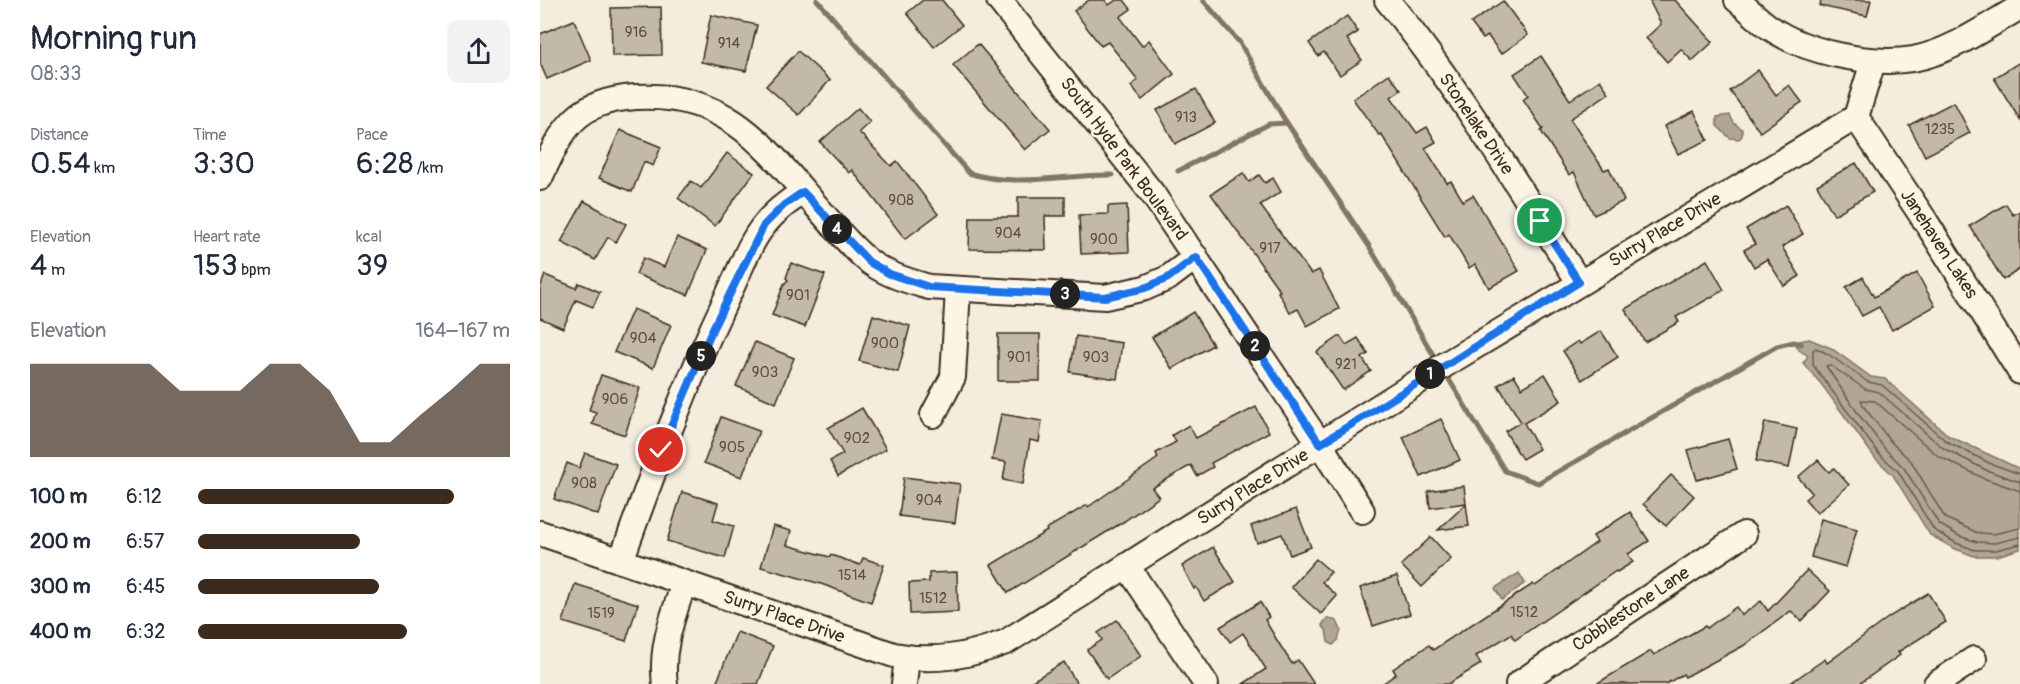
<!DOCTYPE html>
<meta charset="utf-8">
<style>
body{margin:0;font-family:Pangolin,sans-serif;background:#f2f2f3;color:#1f2937;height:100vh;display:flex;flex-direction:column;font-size:22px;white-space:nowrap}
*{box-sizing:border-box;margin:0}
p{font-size:20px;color:#747a83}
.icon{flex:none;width:33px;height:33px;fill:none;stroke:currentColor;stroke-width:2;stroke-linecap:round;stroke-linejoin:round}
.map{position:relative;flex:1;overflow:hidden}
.drawer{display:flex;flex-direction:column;background:#fff;width:540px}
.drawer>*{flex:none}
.pin{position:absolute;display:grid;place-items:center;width:51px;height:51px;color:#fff;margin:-26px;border:3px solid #fff;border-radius:50%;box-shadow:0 2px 6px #0007}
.km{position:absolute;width:30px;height:30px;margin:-15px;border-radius:50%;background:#222;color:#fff;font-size:16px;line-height:30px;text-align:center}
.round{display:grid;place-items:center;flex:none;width:63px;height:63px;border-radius:12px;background:#f2f2f3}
.summary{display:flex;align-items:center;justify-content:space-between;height:102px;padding:0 30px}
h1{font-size:33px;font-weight:600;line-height:45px}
.stats{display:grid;grid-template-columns:repeat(3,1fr);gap:9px;height:102px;padding:6px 30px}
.stats div{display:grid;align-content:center}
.stats b{font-size:30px;font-weight:600}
.stats small{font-size:16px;font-weight:400}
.stats p{font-size:16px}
.chart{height:168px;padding:12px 30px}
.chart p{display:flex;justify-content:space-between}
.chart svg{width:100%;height:108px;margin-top:6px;fill:#3b2a1e;opacity:.7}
ul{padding:0 30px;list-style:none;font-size:20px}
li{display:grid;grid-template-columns:96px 72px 1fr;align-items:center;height:45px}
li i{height:15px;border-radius:8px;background:#3b2a1e}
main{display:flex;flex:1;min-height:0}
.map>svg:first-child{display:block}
.water{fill:#b0a596;stroke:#817466;stroke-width:1.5}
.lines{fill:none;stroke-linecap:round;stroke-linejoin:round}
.shore{stroke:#6a5b4e;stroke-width:1.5}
.stream{stroke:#817466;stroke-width:5}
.building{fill:#c3b9aa;stroke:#3b2a1e;stroke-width:1.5}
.minor-casing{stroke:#3b2a1e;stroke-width:28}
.minor{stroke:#fcf5e5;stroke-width:24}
.route-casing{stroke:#fff;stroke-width:12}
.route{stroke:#1a73e8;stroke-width:8}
.labels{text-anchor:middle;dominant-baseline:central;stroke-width:5;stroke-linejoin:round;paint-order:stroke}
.number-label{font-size:15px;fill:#5d4e41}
.street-label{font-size:18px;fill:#3b2a1e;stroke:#fcf5e5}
</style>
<main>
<section class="drawer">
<div class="summary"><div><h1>Morning run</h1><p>08:33</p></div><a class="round"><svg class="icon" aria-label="share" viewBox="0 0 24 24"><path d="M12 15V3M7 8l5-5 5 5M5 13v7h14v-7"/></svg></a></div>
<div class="stats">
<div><p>Distance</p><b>0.54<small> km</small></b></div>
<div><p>Time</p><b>3:30</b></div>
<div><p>Pace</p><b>6:28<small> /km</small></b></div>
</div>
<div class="stats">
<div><p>Elevation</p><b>4<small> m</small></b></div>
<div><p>Heart rate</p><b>153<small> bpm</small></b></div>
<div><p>kcal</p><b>39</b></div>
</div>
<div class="chart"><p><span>Elevation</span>164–167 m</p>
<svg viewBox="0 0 160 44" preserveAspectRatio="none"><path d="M0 44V6L10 6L20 6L30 6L40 6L50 17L60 17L70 17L80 6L90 6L100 17L110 38L120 38L130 27L140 17L150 6L160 6V44z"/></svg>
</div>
<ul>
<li><b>100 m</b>6:12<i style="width:82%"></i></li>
<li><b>200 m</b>6:57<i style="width:52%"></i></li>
<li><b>300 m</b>6:45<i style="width:58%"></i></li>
<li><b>400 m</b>6:32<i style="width:67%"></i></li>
</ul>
</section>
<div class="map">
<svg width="1480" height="684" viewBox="0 0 1480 684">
<rect width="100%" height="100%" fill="#f4eddd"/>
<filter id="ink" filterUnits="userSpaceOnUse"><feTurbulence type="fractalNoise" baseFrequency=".0167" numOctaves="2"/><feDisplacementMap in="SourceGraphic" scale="12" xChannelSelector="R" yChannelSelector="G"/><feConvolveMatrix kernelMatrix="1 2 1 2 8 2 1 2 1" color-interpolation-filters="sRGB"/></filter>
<g filter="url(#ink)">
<g class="water">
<path d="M1190 115 1194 123 1202 129V136L1199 139 1190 138 1177 126V117Z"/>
<path d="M1269 339 1291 348 1331 377 1345 379 1409 436 1480 469V549L1457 556H1434L1413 548 1390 535 1353 475 1335 458 1282 385 1263 363 1268 356 1259 350 1254 342Z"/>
<path d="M979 573 985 583 962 600 955 588Z"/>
<path d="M787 618 797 621 801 630 798 640 793 645 788 642 786 630 782 625Z"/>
</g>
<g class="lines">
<g class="shore">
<path d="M1480 474 1449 463 1406 441 1342 385 1328 382 1288 354 1276 348 1273 350V365L1339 454 1358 471 1394 530 1416 543 1435 550H1456L1480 544"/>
<path d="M1480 482 1446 470 1403 448 1339 392 1325 389 1290 365 1286 366 1317 412 1345 449 1364 468 1399 524 1419 536 1437 542 1455 543 1480 537"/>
<path d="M1480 491 1443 478 1398 456 1335 401 1321 400 1324 407 1352 443 1371 461 1405 518 1438 533 1454 534 1480 528"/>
</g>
<g class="stream">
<path d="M277 0 429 173C475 188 526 174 573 175"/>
<path d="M663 0 700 43 743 117 829 246 898 363"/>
<path d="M638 171 729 124 747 123"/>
<path d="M905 373 965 471 998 483 1237 346 1254 342 1261 344"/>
</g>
</g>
<g class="building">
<path d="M383 0H402L422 25 394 47 367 13Z"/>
<path d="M549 0H565L569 5 576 0H584L591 9 580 17 602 46 609 40 634 74 602 100 591 86 598 80 568 42 561 46 534 11Z"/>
<path d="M1109 0H1135L1173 42 1152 61 1141 49 1127 62 1106 38 1121 24Z"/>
<path d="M1281 0H1331L1327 16 1280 6Z"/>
<path d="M963 1 988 35 961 54 948 36 943 39 931 23Z"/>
<path d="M121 7 122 55 72 56 71 8Z"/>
<path d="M171 15 217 25 206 71 161 62Z"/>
<path d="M807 16 818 32 807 39 822 60 800 75 784 52 778 56 769 43Z"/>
<path d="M34 20 51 60 7 79 0 63V34Z"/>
<path d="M438 44 510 129 485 150 413 65Z"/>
<path d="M258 51 290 80 259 115 226 86Z"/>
<path d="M1001 56 1030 100 1060 80 1069 93 1030 119 1064 170 1069 168 1084 201 1054 215 1034 172 1029 175 1001 131 1003 129 983 99 988 95 974 74Z"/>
<path d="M1480 62V120L1454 78Z"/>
<path d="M1218 70 1236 95 1249 85 1262 102 1220 132 1190 91Z"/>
<path d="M849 74 861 90 851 97 877 133 887 127 896 142 885 148 907 183 911 181 923 201 933 195 979 271 949 288 935 264 929 268 909 234 905 237 841 134 839 135 813 99Z"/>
<path d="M656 89 675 123 635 144 617 110Z"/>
<path d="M1414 102 1430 133 1385 156 1369 125Z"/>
<path d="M318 108 330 122 319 132 351 166 357 161 398 214 365 239 312 170 309 173 280 142Z"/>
<path d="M1154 111 1168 140 1138 154 1124 126Z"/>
<path d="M80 130 121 147 113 166 104 162 92 192 59 178Z"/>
<path d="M187 153 214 173 175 226 138 198 151 181 161 188Z"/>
<path d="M1316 163 1333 192 1294 215 1277 185Z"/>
<path d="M703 173 709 182 719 175 725 183 733 178 741 192 720 205 771 274 779 270 799 309 767 326 758 309 750 313 738 292 740 291 671 194Z"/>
<path d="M478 197H525V216H505L506 250 429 249 430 217H478Z"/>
<path d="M44 201 86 224 76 242 68 237 55 260 21 242Z"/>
<path d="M1466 204 1473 215 1480 211V269L1463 280 1430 226Z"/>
<path d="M587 205 589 252 541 254 539 215 568 214V206Z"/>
<path d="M1246 205 1263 234 1242 247 1260 276 1244 286 1227 259 1214 267 1204 250 1215 244 1206 229Z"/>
<path d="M137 237 167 250 148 295 96 274 103 258 124 267Z"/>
<path d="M1167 260 1184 290 1136 317 1139 322 1105 342 1085 309Z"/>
<path d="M251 263 285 275 265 327 232 315 244 284 248 280 246 278Z"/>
<path d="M1377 273 1395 306 1352 330 1339 307 1322 316 1306 287 1323 277 1334 297Z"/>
<path d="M5 275 36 288 39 283 60 292 53 307 36 300 23 328 0 318V288Z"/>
<path d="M93 309 131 325 113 368 74 352Z"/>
<path d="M653 312 673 345 632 369 612 337Z"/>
<path d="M333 315 370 326 358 372 319 361Z"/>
<path d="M1061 331 1078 357 1042 380 1023 351 1038 341 1040 344Z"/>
<rect x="458" y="334" width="42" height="47"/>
<path d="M536 336 582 343 577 379 530 372Z"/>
<path d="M800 336 806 345 818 338 828 354 822 358 831 371 803 390 777 352Z"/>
<path d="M215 342 254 358 236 403 196 386Z"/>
<path d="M1005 374 1021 401 984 423 999 449 982 459 965 431 981 422 958 385 974 375 982 388Z"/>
<path d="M61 375 100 388 85 435 52 424 56 412 49 410Z"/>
<path d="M716 407 729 432 671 463 673 467 657 476 651 465 612 488 619 497 583 522 468 593 451 565 507 531 506 529 547 505 548 507 618 458 616 453 636 442 632 435 649 425 656 438Z"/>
<path d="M322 408 346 449 298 476 290 461 303 454 288 428Z"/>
<path d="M461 414 502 421 499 442 490 440 483 484 463 480 466 462 452 460Z"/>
<path d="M181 417 219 431 202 477 164 463Z"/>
<path d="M901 419 920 460 881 477 863 437Z"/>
<path d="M1225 422 1257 429 1249 468 1216 461Z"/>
<path d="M1188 439 1197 469 1157 480 1148 450Z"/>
<path d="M45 453 76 464 58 515 14 499 27 463 39 468Z"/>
<path d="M1278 460 1289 472 1294 468 1309 485 1277 513 1265 499 1272 493 1258 477Z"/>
<path d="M1131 475 1154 496 1126 526 1103 504Z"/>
<path d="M364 477 420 484 415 523 359 516Z"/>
<path d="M924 486 926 503 890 508 888 491Z"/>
<path d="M142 492 178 503 173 520 194 526 185 558 127 541Z"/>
<path d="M926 504 929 526 898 530Z"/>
<path d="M756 509 771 547 750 555 742 534 717 543 711 526Z"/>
<path d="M1090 512 1109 541 1088 554 1093 562 1077 572 1076 571 975 640 971 634 936 656 941 664 908 684H842L856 674 853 669 889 645 893 650 993 584 995 586 1057 542 1053 536Z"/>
<path d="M1281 519 1317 529 1306 567 1271 557Z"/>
<path d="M233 526 251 531 247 545 290 557 291 555 320 565 323 558 344 565 331 602 281 584 221 567Z"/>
<path d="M891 537 911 559 882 587 861 565Z"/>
<path d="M673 547 695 582 664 601 656 587 654 589 642 566Z"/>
<path d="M776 559 791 572 782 582 797 596 781 614 751 587Z"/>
<path d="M1267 570 1290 591 1262 621 1251 611 1203 646 1145 677 1143 674 1126 684H1056L1111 651 1114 655 1165 626 1167 628 1196 607 1202 615 1221 601 1228 611Z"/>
<path d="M417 572 418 612 370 614 369 583 389 582V573Z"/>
<path d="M857 576 870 614 833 626 820 588Z"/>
<path d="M35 584 98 604 86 641 23 622Z"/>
<path d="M1388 593 1406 622 1358 652 1360 655 1319 684H1249L1285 659 1287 663 1349 617Z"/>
<path d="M720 602 729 617 725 620 738 642 752 664 758 660 774 684H703L726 669 703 633 690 642 680 627Z"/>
<path d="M577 620 601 656 567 679 547 650 562 640 558 633Z"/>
<path d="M197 632 233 646 218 684H176Z"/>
<path d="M524 662 537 684H487Z"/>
</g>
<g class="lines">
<g class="minor-casing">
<g id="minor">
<path d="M459 0 612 193 780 444 822 511"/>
<path d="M847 0C919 88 978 186 1039 282"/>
<path d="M1197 0C1208 9 1218 19 1229 27 1264 52 1330 66 1373 59 1411 52 1447 26 1480 7"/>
<path d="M1316 117 1386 222 1480 372"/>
<path d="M0 178C23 127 36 101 96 97 196 91 234 160 292 224 304 237 316 252 331 263 348 275 368 281 389 287L565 297 605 288 628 278 656 257"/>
<path d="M393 415 413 377 418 289"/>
<path d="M0 533 354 655C394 663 429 656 466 642L911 361 1316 117 1333 62"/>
<path d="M81 561C113 471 146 383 187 297 199 274 208 244 225 224 235 211 249 201 263 192"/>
<path d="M587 566 666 684"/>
<path d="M125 684C120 648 133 617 144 583"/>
<path d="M364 684 367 658"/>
<path d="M978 684 1204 534"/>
<path d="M1396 684 1434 659"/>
</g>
</g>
<use href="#minor" class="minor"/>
</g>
</g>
<g class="lines" filter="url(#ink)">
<g class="route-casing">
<path id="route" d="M121 450 173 328 224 225 244 205 263 192 329 262 350 274 389 287 565 297 605 288 628 278 656 257 780 444 1039 282 1000 221"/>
</g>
<use href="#route" class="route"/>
</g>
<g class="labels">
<g class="number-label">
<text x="96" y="32">916</text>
<text x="189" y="43">914</text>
<text x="646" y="117">913</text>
<text x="1400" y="129">1235</text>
<text x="361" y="200">908</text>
<text x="468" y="233">904</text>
<text x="564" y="239">900</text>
<text x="730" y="248">917</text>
<text x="258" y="295">901</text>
<text x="103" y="338">904</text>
<text x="345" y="343">900</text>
<text x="479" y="357">901</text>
<text x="556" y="357">903</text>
<text x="806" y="364">921</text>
<text x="225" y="372">903</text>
<text x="75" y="399">906</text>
<text x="317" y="438">902</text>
<text x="192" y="447">905</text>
<text x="44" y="483">908</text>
<text x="389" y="500">904</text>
<text x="312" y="575">1514</text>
<text x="393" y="598">1512</text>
<text x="984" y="612">1512</text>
<text x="61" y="613">1519</text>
</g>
<g class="street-label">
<text transform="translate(936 124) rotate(56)">Stonelake Drive</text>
<text transform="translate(584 159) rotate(53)">South Hyde Park Boulevard</text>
<text transform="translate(1125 230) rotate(-31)">Surry Place Drive</text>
<text transform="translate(1399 244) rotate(57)">Janehaven Lakes</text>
<text transform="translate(713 487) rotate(-32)">Surry Place Drive</text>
<text transform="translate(1091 609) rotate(-34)">Cobblestone Lane</text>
<text transform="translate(244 617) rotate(19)">Surry Place Drive</text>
</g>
</g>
</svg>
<div class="pin" style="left:1000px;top:221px;background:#1e9e55"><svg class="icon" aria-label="arrive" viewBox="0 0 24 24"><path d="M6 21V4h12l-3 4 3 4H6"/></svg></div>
<div class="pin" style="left:121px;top:450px;background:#d93025"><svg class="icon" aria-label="check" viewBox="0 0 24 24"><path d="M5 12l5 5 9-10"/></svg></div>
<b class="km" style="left:890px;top:374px">1</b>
<b class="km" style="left:715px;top:346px">2</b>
<b class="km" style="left:525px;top:294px">3</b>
<b class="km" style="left:297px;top:229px">4</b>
<b class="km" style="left:161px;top:356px">5</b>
</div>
</main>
